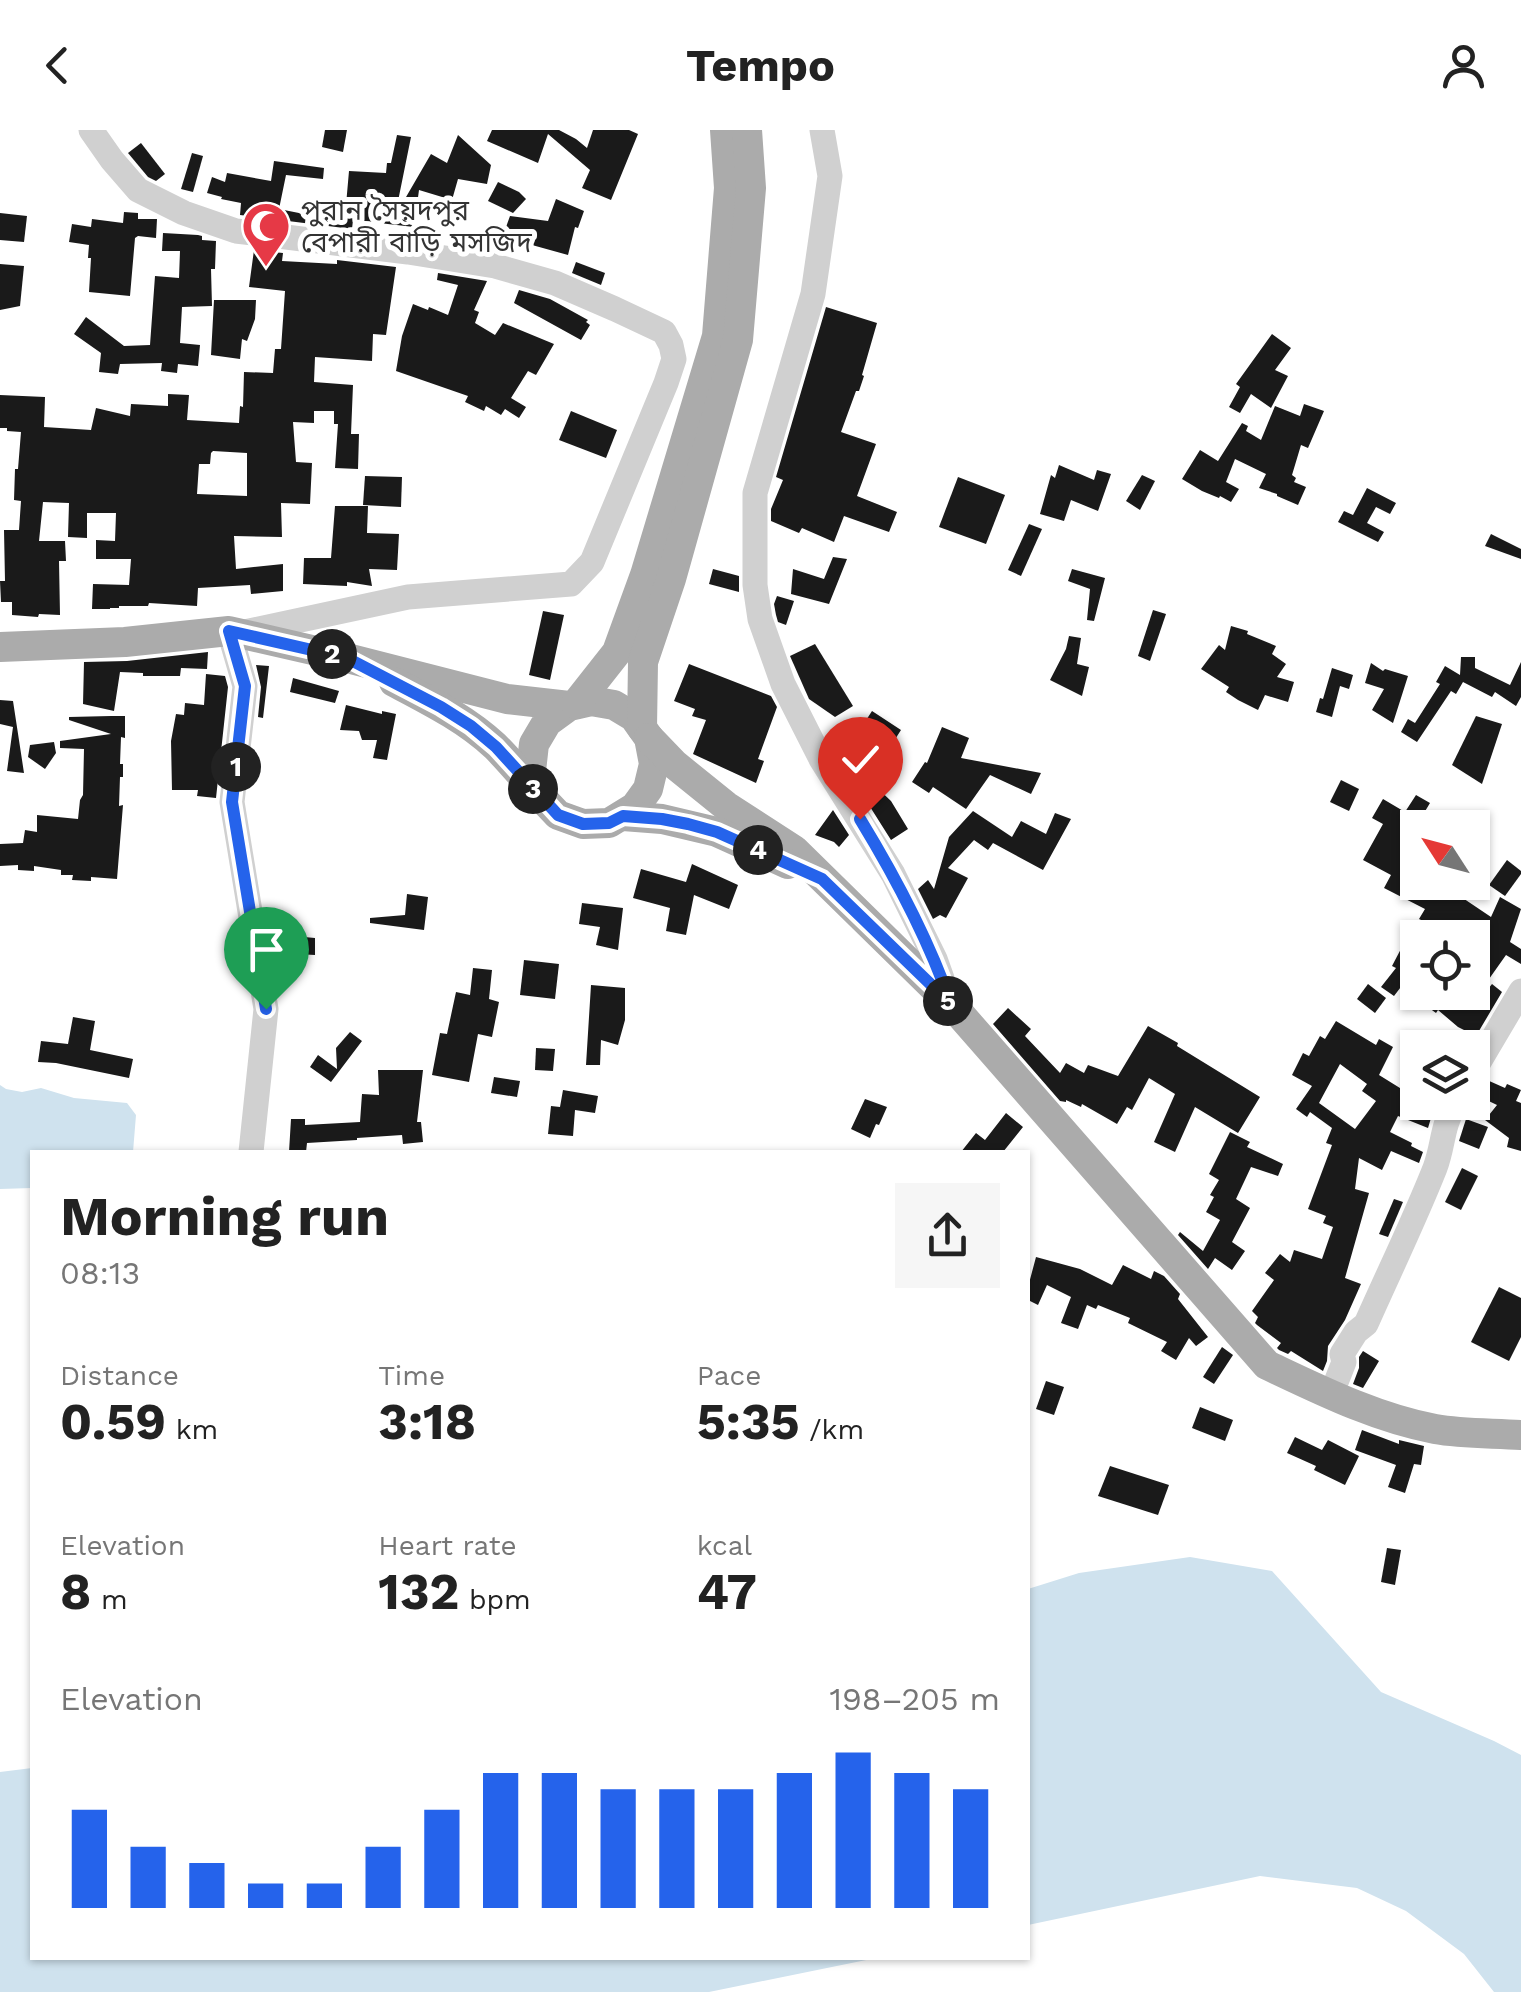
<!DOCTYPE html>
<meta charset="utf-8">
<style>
body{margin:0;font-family:"Work Sans","Noto Sans Bengali",sans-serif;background:#f6f6f6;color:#222;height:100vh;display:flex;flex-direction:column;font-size:38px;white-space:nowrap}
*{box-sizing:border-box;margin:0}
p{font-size:32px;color:#767676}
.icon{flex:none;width:55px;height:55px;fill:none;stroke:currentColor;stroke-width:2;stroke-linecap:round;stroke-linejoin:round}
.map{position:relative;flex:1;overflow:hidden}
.details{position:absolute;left:30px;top:1020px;width:1000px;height:810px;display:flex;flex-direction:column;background:#fff;border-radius:0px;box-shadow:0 2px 8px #0004}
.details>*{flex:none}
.needle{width:65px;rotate:306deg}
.buttons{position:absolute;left:1400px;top:680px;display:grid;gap:20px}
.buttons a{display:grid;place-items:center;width:90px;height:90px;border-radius:0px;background:#fff;box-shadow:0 2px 8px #0004;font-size:50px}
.pin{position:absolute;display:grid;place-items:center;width:85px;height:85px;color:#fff;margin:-102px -42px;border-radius:50% 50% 50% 0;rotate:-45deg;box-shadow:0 0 10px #0007}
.pin .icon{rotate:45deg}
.km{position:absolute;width:50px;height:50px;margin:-25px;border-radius:50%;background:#222;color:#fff;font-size:28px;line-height:50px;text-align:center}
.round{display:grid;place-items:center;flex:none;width:105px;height:105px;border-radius:0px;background:#f6f6f6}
.headline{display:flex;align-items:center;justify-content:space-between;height:170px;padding:0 30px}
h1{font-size:55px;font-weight:700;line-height:75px}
.figures{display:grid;grid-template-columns:repeat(3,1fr);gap:15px;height:170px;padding:10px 30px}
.figures div{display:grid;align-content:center}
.figures b{font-size:50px;font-weight:700}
.figures small{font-size:28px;font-weight:400}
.figures p{font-size:28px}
.chart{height:280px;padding:20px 30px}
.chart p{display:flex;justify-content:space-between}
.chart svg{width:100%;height:180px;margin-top:10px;stroke:#2563eb;stroke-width:6}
header{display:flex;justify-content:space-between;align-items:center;height:130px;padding:0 30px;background:#fff;font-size:45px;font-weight:700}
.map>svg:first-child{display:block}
.water{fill:#cfe2ee}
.building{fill:#1a1a1a;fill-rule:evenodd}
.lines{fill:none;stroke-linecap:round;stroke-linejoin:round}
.minor{stroke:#d0d0d0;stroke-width:25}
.major{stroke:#ababab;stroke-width:30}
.route-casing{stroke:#fff;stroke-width:20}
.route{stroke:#2563eb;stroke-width:12}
.labels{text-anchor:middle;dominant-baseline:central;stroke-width:10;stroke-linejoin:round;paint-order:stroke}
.poi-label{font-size:28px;fill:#333;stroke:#fff;text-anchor:start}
</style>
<header><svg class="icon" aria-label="back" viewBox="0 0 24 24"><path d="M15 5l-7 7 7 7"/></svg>Tempo<svg class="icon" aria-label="person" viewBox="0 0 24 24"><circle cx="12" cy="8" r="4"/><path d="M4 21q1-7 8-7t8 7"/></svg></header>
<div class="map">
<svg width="1521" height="1862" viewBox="0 0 1521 1862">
<rect width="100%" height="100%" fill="#fff"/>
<g class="water">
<path d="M0 955 6 959 22 962 41 958 74 968 127 973 136 985 133 1022H32V1058L0 1059Z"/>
<path d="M1190 1427 1272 1441 1381 1562 1494 1611 1521 1625V1862H1494L1464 1824 1406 1781 1357 1758 1260 1746 1028 1795V1459L1079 1443Z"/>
<path d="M32 1638V1828H876L709 1862H0V1642Z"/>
</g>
<g class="building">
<path d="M325 0H347L343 22 322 17Z"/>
<path d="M492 0H559L576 9 587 18 593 0H629L638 4 611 70 582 58 590 40 548 4 538 33 487 11Z"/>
<path d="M397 5 411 7 395 86 431 24 447 33 458 5 491 35 487 54 458 49 452 70 419 60 414 97 353 90 352 99 240 85 241 73 221 69 222 67 207 63 212 47 225 52 227 43 271 51 274 31 324 38 323 49 286 45 279 79 309 85 312 70 346 75 349 41 386 43 387 33H391Z"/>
<path d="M141 13 165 44 156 51 148 47 128 23Z"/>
<path d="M192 23 203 26 193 62 181 59Z"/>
<path d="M498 52 519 62 526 69 513 83 488 71Z"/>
<path d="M556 69 584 81 578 98 575 97 568 125 532 115 530 122 501 111 510 86 548 91Z"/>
<path d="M124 82 138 83V89H157L156 108 138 106 135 108 130 166 89 162 91 128H88L89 115 69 112 72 94 91 97 92 89 123 93Z"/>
<path d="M0 83 27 86 24 112 0 110Z"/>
<path d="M163 103 198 105 202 106V110L216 111 215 139H211L212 176 182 177 180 213 200 215 198 236 178 234 177 243 161 241 162 233 120 234 118 244 99 242 101 223 74 204 86 187 124 216 150 215 155 146 179 148 180 121H162Z"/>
<path d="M254 120 283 123 282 131 337 134V130L396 137 386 205 373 204 372 231 315 227 314 252 353 255 351 304H359L358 339 335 338 338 294H334V281H314V293L293 292 296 332 312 333 310 374 281 373 282 407 234 406 236 439 283 434V461L251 464 250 455 198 458 197 476 149 473 148 476H119V478H110V479H92L93 454 129 455 131 429H96V410L115 411 116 383H87V408L68 407 69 373 43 372 39 411H65L66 431H59L60 485 39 484 38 487 12 485V472H1L0 451H5L4 400H19L21 371 14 370 15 339H18L21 302 7 301V298H0V265L45 267 44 297 91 300 96 278 130 286 131 274 168 276V264L189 265 187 290 239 293 240 276 243 277 244 242 273 243 275 219H281L285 161 249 157ZM213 321 247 323V366L197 364 199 334H210L211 323Z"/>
<path d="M576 132 605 143 601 155 572 143Z"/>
<path d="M0 134 24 136 20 176 0 180Z"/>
<path d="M438 143 487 151 474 180 479 182 475 193 495 205 503 193 554 214 536 245 528 241 511 268 526 277 519 288 505 279 501 285 486 276 484 281 465 272 468 266 396 241 402 206 413 174 428 180 429 177 448 185 458 155 437 150Z"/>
<path d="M519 160 550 169 588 190 586 192 590 195 581 210 514 173Z"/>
<path d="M214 170H256L255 189 247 211 242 209 240 229 211 225Z"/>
<path d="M826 177 877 193 862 245 864 246 859 261H856L841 302 876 314 857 366 897 382 889 402 844 386 834 412 802 398 799 403 771 391V379L783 350 776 347Z"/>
<path d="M1272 204 1291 218 1275 240 1288 246 1271 278 1251 264 1240 283 1229 277 1240 257 1236 254Z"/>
<path d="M1304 274 1324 281 1308 318 1301 315 1292 345 1296 348 1294 352 1306 357 1298 375 1277 366V364L1259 358 1266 344 1235 329 1226 352 1239 359 1231 372 1220 366 1219 368 1202 361 1182 349 1200 320 1218 331 1242 293 1248 296 1246 301 1261 310 1275 276 1300 286Z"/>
<path d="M571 281 617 300 606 328 559 310Z"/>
<path d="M1059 335 1094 350 1097 340 1111 344 1098 381 1071 370 1064 391 1040 384 1051 345 1055 348Z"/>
<path d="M1142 345 1155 351 1140 380 1126 371Z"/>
<path d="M365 346 402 347 401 377 363 375Z"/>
<path d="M958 347 1005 365 986 414 939 397Z"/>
<path d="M1367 358 1396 373 1390 384 1376 377 1367 393 1384 402 1378 412 1338 392 1344 381 1353 385Z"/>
<path d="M335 376H368L367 403 399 404 397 440 369 439 372 456 347 452V456L303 454 304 428H331Z"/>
<path d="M1029 394 1042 399 1021 446 1008 440Z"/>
<path d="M1491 404 1521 419V429L1485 416Z"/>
<path d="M833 427 847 429 829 474 791 464 793 439 824 449Z"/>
<path d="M713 439 739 446V462L709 454Z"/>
<path d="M1072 439 1105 448 1094 491 1087 490 1090 459 1068 451Z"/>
<path d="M777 466 794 471 786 495 778 492 776 485 774 474Z"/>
<path d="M1153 480 1166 484 1150 531 1138 526Z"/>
<path d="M543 481 564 485 550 550 529 545Z"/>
<path d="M1231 496 1248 501 1247 504 1276 516 1272 524 1286 534 1277 547 1294 552 1288 572 1265 565 1258 580 1238 570 1226 562 1229 557 1201 539 1219 515 1225 520Z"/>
<path d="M1069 506 1081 508 1077 534 1089 537 1082 566 1050 550 1066 519Z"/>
<path d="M815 514 853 576 835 587 809 569 790 526Z"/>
<path d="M208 522 207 539 181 538 180 546H143V543L120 542 114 581 83 574 84 532 127 531Z"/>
<path d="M1461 527H1475V538L1510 555 1521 532V567L1516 576 1495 562 1492 567 1463 552 1456 564 1451 561 1417 612 1401 602 1408 589 1415 593 1440 554 1436 552 1445 536 1460 545Z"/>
<path d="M1371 533 1383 541 1385 539 1408 546 1393 593 1372 580 1384 559 1365 553Z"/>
<path d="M689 534 771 566 777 577 758 629 764 631 756 653 693 624 706 590 692 586 695 579 674 571Z"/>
<path d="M256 535 269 536 263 588 258 587 261 557Z"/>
<path d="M1332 538 1353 545 1349 559 1340 556 1332 587 1316 582 1320 568 1323 569Z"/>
<path d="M206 544 225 546 228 557 216 668 197 666 198 660H172L171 611 176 584 184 585 185 573 204 575Z"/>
<path d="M293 548 339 561 335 573 290 562Z"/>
<path d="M0 570 13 571 24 643 7 641 13 597 0 594Z"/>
<path d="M346 575 382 584V581L396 584 387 630 373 628 377 610H362L359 601 340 600Z"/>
<path d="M872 581 901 600 881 631 855 614 880 654 870 648 869 650 891 671 908 699 891 710 867 672 870 669 860 661 853 649 859 640 841 629Z"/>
<path d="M111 586H125V608L121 607 120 634H123V647H120L119 676 123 675 117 749 91 747V751L72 750 73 745H61V740L34 736V741L18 740V735L0 736V714L23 713 25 700 37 702V685L78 689 80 670 83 665 84 619 60 618V611L111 604 69 590V587Z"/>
<path d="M1476 586 1502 594 1482 654 1452 635Z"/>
<path d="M942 597 969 608 961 628 1041 643 1031 664 990 645 966 679 933 657 929 663 912 652 925 632 927 633Z"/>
<path d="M54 612 56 623 45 639 28 627 30 615Z"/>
<path d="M1341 650 1359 659 1349 681 1330 672Z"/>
<path d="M1416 665 1430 673 1418 693V752H1439L1491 787 1500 767 1521 779 1510 812 1521 819V834L1506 825 1489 849 1473 838 1482 826 1478 823 1489 808H1418V849L1410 845 1394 866 1381 857 1396 838 1392 836 1403 815 1421 790 1419 789 1425 779 1384 758 1391 745 1363 730 1383 694 1372 688 1383 669 1405 682Z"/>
<path d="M833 680 849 705 839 717 834 712 815 705Z"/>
<path d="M973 681 1012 707 1021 691 1046 704 1055 683 1071 689 1043 740 993 713 988 720 974 710 948 738 968 748 946 788 940 785 933 789 918 759 928 750 934 759 949 707Z"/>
<path d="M1507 730 1521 741V744L1505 766 1489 755Z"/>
<path d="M692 734 738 755 729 779 694 765 686 805 666 801 670 778 633 768 641 739 686 752Z"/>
<path d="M407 764 428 767 424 800 370 793V788L405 785Z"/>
<path d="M582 773 623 778 618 820 596 815 600 797 579 794Z"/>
<path d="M282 805 315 808V825L279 823Z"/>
<path d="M524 830 559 834 555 869 520 865Z"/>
<path d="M473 838 492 840 489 869 499 872 492 907 478 904 469 952 432 945 440 903 447 904 456 862 470 865Z"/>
<path d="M1368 854 1386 868 1375 883 1357 869Z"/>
<path d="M1492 854 1502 862 1476 906 1458 897 1438 880 1436 883 1425 875 1434 862H1444L1453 869 1456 865 1473 878Z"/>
<path d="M591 855 625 858V890L618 915 601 910 600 935H586Z"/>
<path d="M1008 878 1031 899 1025 906 1060 943 1066 933 1084 943 1088 935 1118 946 1148 896 1178 913 1177 916 1260 967 1238 1003 1195 977 1175 1022 1154 1012 1175 964 1149 948 1132 980 1127 977 1117 994 1082 974 1081 977 1066 970V972L1060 971 993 894Z"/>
<path d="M73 887 95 891 90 920 133 929 129 948 56 933 38 932 41 911 68 914Z"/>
<path d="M1336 891 1376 915 1379 909 1393 917 1379 945 1408 963 1403 975 1431 988 1428 998 1398 986 1390 1002 1412 1013 1411 1016 1423 1022 1419 1033 1391 1021 1382 1040 1359 1028 1355 1059 1369 1063 1345 1148 1361 1154 1345 1190 1328 1216 1327 1231 1323 1241 1291 1221 1288 1224 1279 1220 1277 1218 1281 1213 1257 1195 1255 1193 1258 1187 1252 1181 1274 1150 1265 1143 1280 1124 1290 1132 1294 1120 1322 1129 1333 1097 1323 1093 1326 1086 1308 1079 1332 1015 1326 1013 1332 998 1310 982 1307 987 1296 979 1312 956 1292 945 1303 923 1309 926 1320 906 1325 909ZM1340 934 1367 954 1362 961 1376 971 1355 999 1319 973Z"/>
<path d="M350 902 362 911 331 952 310 937 318 925 337 939 336 918Z"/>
<path d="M536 918 555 919 553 941 535 940Z"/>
<path d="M378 940H423L417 992H421L423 1012 403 1014 402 1005 357 1008V1010L307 1013 306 1022H289L291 989H305V995L360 992 362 964 379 965Z"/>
<path d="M494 947 520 951 517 967 491 963Z"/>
<path d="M1487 950 1505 958 1507 954 1521 960 1516 971 1521 973V1021L1507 1017 1509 1008 1485 990 1497 975 1472 963V960L1481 958Z"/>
<path d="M563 960 598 966 595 983 575 980 573 1006 548 1004 551 976 560 977Z"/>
<path d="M865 969 887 977 879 995 876 994 870 1008 851 999Z"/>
<path d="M1006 983 1023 997 1003 1022H961L976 1003 985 1010Z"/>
<path d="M1466 989 1488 997 1479 1019 1459 1011Z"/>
<path d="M1230 1002 1250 1012 1247 1017 1283 1034 1278 1046 1251 1037 1236 1069 1250 1078 1232 1112 1245 1121 1232 1140 1215 1128 1208 1139 1178 1105 1180 1102 1203 1121 1220 1090 1206 1082 1214 1067 1210 1065 1219 1050 1209 1044Z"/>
<path d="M1462 1038 1478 1046 1461 1080 1445 1072Z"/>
<path d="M1394 1069 1403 1072 1388 1107 1379 1104Z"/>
<path d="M1036 1127 1080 1139 1112 1155 1123 1135 1151 1149 1154 1141 1164 1146 1180 1164 1178 1169 1208 1207 1196 1216 1189 1208 1176 1230 1161 1221 1167 1212 1128 1193 1130 1188 1098 1175 1096 1179 1087 1175 1078 1199 1061 1193 1071 1167 1047 1155 1038 1175 1028 1170V1157Z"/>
<path d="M1499 1157 1521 1168V1207L1509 1231 1471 1212Z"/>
<path d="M1222 1217 1233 1225 1214 1254 1203 1247Z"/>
<path d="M1363 1221 1379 1231 1363 1258 1353 1254 1359 1238V1227Z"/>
<path d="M1046 1251 1064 1257 1054 1285 1036 1279Z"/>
<path d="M1200 1277 1233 1290 1225 1311 1192 1298Z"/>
<path d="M1362 1300 1399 1314V1310L1424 1316 1421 1335 1414 1334 1405 1363 1388 1357 1396 1335 1355 1320Z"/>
<path d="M1295 1307 1322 1320 1328 1310 1359 1326 1345 1355 1314 1340 1316 1336 1287 1323Z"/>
<path d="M1110 1336 1169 1355 1158 1385 1098 1366Z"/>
<path d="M1387 1418 1401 1420 1395 1455 1381 1452Z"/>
</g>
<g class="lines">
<g class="minor">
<path d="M91 0 112 30 138 60 184 83 236 101 408 122 495 136 555 153 615 179 664 202 671 215 674 229 666 253 592 432 571 454 408 467 240 503"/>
<path d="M822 0 830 46 813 164 755 363V455L760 489 783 554 821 629 893 744 935 829 951 874"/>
<path d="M229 501 245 556 232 672 266 879 251 1022"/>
<path d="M1472 944 1521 861"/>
<path d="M1331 1265 1344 1232 1342 1224 1356 1202 1366 1194C1389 1142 1414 1091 1435 1038 1444 1014 1441 998 1456 972"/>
</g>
<g class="major">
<path d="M0 517 125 512 229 501 347 528 507 569 569 576 591 571 614 575 634 587 649 608 654 634 648 659 635 677 609 693 583 694 558 685 540 666 531 641 534 614 547 592 569 576"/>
<path d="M394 552C430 571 466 589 495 616 510 631 524 648 538 664"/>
<path d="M576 574 617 522 645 445 717 206 729 58 725 0"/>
<path d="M642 598 643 532 671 449 738 210 751 58 747 0"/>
<path d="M649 608 674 634 726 676 794 720 951 874 1267 1235C1320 1260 1376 1288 1435 1299 1463 1304 1493 1303 1521 1305"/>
<path d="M623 686 662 689 717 702 788 734"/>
</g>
</g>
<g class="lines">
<g class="route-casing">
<path id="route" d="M266 879 232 672 245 556 229 501 347 528 441 577 471 596 496 617 558 685 583 694 609 693 623 686 662 689 688 694 717 702 822 749 951 874C928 808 896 748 860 689"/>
</g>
<use href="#route" class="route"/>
</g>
<defs>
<g id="mosque-pin" transform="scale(2.5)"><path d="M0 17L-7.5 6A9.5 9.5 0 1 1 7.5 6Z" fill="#e63946" stroke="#fff"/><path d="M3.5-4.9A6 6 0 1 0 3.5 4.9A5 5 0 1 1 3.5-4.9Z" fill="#fff"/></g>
</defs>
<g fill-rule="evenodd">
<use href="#mosque-pin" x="266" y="96"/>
</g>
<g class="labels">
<g class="poi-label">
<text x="301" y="80">পুরান সৈয়দপুর<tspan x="301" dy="32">বেপারী বাড়ি মসজিদ</tspan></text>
</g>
</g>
</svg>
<div class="buttons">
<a><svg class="needle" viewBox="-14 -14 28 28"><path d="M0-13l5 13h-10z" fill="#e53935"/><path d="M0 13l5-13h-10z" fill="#767676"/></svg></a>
<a><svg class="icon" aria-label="locate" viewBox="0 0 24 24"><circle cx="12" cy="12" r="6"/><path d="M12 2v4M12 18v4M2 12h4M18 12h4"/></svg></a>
<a><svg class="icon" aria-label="layers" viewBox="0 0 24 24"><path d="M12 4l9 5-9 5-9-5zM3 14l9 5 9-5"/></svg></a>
</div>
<div class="pin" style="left:266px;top:879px;background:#1e9e55"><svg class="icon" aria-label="arrive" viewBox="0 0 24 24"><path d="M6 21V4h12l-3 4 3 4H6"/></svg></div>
<div class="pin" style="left:860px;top:689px;background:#d93025"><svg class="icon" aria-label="check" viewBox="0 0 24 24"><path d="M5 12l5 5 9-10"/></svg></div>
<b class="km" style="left:236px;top:637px">1</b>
<b class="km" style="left:332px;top:524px">2</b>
<b class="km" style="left:533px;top:659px">3</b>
<b class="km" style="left:758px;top:720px">4</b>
<b class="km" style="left:948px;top:871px">5</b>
<section class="details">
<div class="headline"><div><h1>Morning run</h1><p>08:13</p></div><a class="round"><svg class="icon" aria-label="share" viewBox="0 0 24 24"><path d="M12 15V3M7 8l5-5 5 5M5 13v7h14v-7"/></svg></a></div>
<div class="figures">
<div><p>Distance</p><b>0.59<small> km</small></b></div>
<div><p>Time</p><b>3:18</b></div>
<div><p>Pace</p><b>5:35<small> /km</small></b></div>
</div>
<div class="figures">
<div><p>Elevation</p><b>8<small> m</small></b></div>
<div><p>Heart rate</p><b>132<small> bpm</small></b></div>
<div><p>kcal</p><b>47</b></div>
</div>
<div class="chart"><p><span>Elevation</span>198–205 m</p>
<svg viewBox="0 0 160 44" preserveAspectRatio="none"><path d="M5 44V20M15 44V29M25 44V33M35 44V38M45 44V38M55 44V29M65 44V20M75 44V11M85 44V11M95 44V15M105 44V15M115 44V15M125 44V11M135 44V6M145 44V11M155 44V15"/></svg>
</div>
</section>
</div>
